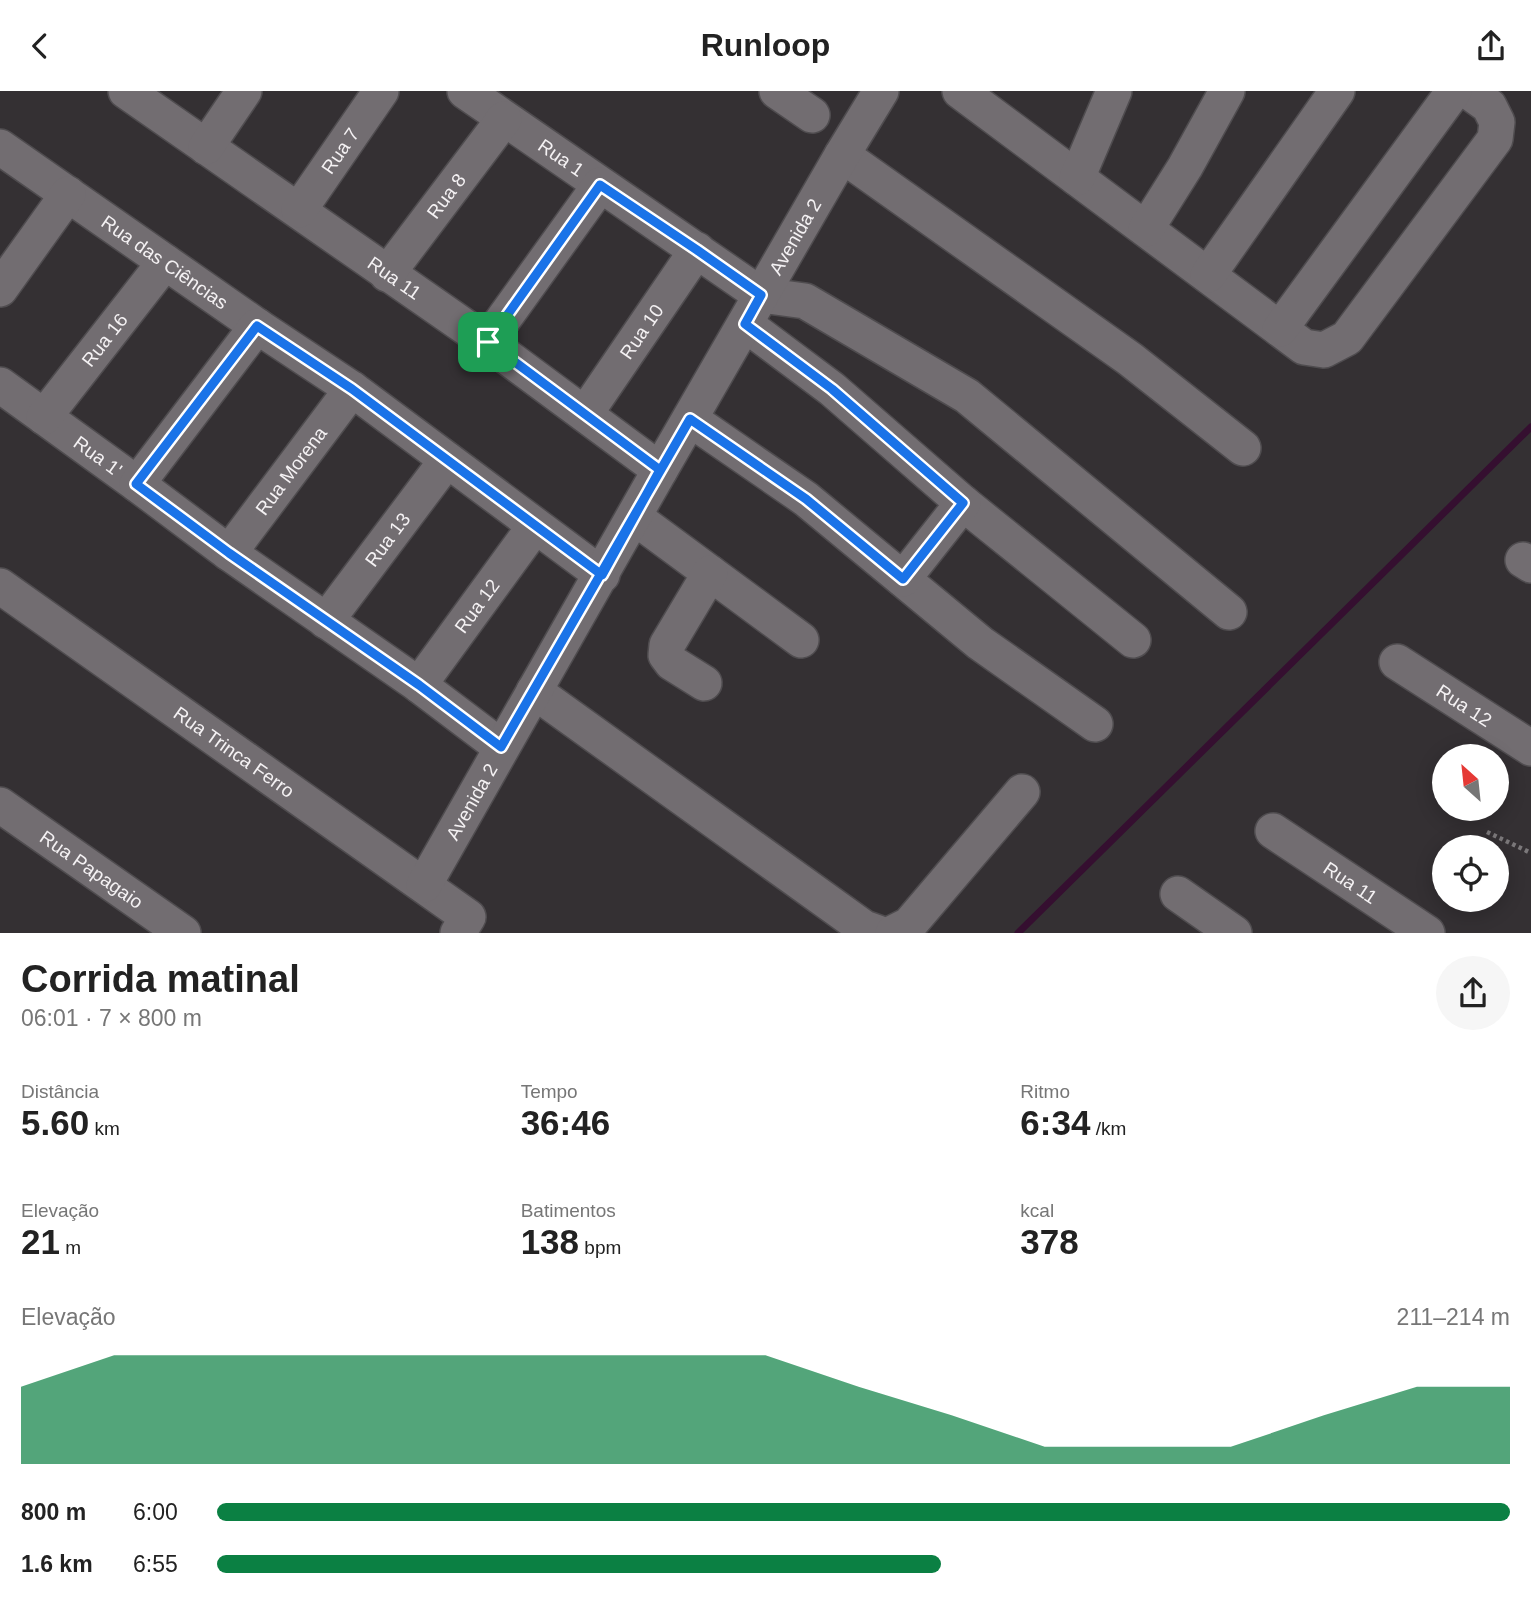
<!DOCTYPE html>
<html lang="pt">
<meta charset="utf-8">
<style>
body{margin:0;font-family:Arial,sans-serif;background:#f6f6f6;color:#222;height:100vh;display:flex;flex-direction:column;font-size:26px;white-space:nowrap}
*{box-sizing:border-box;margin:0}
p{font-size:23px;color:#767676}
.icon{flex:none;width:38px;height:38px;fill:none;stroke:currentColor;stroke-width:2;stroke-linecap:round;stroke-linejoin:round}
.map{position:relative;height:842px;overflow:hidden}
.drawer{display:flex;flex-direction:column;background:#fff;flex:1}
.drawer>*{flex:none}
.needle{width:46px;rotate:333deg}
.buttons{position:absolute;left:1432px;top:653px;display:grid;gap:14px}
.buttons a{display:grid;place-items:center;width:77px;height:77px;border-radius:50%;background:#fff;box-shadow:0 4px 18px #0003;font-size:35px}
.pin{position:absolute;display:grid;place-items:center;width:60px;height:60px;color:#fff;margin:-30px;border-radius:14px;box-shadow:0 4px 10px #0006}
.round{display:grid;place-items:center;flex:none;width:74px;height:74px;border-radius:37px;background:#f6f6f6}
.summary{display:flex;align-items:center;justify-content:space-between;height:119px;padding:0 21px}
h1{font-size:38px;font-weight:600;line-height:52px}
.stats{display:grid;grid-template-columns:repeat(3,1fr);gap:10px;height:119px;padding:7px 21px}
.stats div{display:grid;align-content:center}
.stats b{font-size:35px;font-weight:600}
.stats small{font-size:19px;font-weight:400}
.stats p{font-size:19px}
.chart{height:196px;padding:14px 21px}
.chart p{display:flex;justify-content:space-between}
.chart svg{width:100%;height:126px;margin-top:7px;fill:#0b8043;opacity:.7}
ul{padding:0 21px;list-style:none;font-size:23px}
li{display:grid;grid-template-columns:112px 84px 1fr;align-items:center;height:52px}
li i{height:18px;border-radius:9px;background:#0b8043}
header{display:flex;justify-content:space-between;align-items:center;height:91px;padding:0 21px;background:#fff;font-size:32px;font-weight:600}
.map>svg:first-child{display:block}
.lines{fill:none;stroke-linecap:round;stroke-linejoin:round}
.stream{stroke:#350f30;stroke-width:7}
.minor-casing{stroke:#4f4c4f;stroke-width:38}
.path{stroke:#7b787a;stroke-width:4.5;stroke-dasharray:3.5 3.5;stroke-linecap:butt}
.minor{stroke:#726d71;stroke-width:35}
.route-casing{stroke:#fff;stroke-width:14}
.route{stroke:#1a73e8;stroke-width:9}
.labels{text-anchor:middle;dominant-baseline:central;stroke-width:7;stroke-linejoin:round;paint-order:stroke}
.street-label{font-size:19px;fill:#f4f1f3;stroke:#1a181a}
</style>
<header><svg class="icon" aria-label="back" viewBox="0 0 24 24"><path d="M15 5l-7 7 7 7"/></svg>Runloop<svg class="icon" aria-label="share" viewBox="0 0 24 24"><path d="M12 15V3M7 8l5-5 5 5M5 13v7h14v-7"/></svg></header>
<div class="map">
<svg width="1531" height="842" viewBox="0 0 1531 842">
<rect width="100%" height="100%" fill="#343033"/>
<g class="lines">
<path class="stream" d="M1018 842 1531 336"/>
<g class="minor-casing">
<g id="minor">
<path id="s1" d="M126 0 487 251 660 379"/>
<path id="s2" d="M465 0 761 204 805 210 967 305 1229 521"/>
<path d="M777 0 812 24"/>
<path d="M960 0 1304 256 1324 259 1347 247 1495 48 1497 31 1489 15 1468 0"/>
<path id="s3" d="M0 56 257 235 352 298 602 484"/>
<path d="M206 56 244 0"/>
<path d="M842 64 1130 268 1243 357"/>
<path d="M1077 87 1114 0"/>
<path id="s4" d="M299 119 381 0"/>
<path d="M1146 138 1185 76 1227 0"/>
<path id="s5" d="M387 183 504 28"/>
<path d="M1208 184 1337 0"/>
<path d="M0 198 68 103"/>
<path d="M745 233 832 298 963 412 1133 549"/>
<path d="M1280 238 1454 0"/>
<path d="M487 251 600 94"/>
<path id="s6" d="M0 294 137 393 229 462 419 594 501 656"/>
<path id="s7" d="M585 323 697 159"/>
<path id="s8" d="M44 326 165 171"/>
<path d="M690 328 806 408 980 552 1095 633"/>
<path d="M137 393 257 235"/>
<path d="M634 426 801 549"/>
<path id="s9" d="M229 462 352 298"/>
<path d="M1523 469 1531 474"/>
<path d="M903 488 963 412"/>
<path id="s10" d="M0 495 468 826 458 842"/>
<path id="s11" d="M326 530 447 369"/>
<path id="s12" d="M1397 571 1531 657"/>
<path d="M704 592 672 572 666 564 667 554 710 482"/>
<path id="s13" d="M419 594 535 435"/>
<path d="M534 600 864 837 878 842"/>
<path id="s14" d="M0 714 183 842"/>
<path id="s15" d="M1273 740 1427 842"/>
<path id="s16" d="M424 794 660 379 842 64 881 0"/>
<path d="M1178 803 1234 842"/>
<path d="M893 842 909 834 1022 701"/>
</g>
</g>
<path class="path" d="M1487 741 1531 762"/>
<use href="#minor" class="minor"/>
</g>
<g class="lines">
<g class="route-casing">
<path id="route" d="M488 251 660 379 602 484 352 298 257 235 136 393 229 462 419 594 501 656 690 328 806 408 903 488 963 412 832 298 745 233 761 204 697 159 600 94 488 251"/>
</g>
<use href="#route" class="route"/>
</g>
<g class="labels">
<g class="street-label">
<text stroke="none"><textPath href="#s4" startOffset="72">Rua 7</textPath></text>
<text stroke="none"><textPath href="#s2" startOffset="117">Rua 1</textPath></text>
<text stroke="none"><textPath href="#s5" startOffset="98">Rua 8</textPath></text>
<text stroke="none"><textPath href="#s16" startOffset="747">Avenida 2</textPath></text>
<text stroke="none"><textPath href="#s3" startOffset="201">Rua das Ciências</textPath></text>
<text stroke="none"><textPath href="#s1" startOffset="327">Rua 11</textPath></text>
<text stroke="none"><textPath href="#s7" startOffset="100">Rua 10</textPath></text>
<text stroke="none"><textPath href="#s8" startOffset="98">Rua 16</textPath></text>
<text stroke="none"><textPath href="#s6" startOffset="121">Rua 1'</textPath></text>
<text stroke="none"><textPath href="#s9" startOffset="103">Rua Morena</textPath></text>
<text stroke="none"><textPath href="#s11" startOffset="102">Rua 13</textPath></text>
<text stroke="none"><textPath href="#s13" startOffset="98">Rua 12</textPath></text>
<text stroke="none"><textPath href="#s12" startOffset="80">Rua 12</textPath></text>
<text stroke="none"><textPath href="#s10" startOffset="287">Rua Trinca Ferro</textPath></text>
<text stroke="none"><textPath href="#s16" startOffset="96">Avenida 2</textPath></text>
<text stroke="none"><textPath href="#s14" startOffset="112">Rua Papagaio</textPath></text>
<text stroke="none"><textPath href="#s15" startOffset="93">Rua 11</textPath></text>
</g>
</g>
</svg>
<div class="buttons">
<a><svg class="needle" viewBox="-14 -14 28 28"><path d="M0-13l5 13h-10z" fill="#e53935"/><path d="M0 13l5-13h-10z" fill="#767676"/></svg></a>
<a><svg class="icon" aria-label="locate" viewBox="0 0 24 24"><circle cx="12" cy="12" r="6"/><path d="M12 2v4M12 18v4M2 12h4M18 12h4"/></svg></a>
</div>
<div class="pin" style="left:488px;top:251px;background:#1e9e55"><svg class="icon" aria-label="arrive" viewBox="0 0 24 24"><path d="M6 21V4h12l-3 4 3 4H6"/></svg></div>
</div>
<section class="drawer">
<div class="summary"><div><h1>Corrida matinal</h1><p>06:01 · 7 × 800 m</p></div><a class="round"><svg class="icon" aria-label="share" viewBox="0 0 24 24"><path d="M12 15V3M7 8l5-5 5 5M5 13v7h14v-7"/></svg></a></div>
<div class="stats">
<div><p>Distância</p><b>5.60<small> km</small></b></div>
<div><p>Tempo</p><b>36:46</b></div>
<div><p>Ritmo</p><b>6:34<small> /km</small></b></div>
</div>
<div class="stats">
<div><p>Elevação</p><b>21<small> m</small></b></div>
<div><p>Batimentos</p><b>138<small> bpm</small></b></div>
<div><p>kcal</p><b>378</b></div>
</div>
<div class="chart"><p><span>Elevação</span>211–214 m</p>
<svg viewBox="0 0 160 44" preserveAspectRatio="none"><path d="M0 44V17L10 6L20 6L30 6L40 6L50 6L60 6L70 6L80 6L90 17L100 27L110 38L120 38L130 38L140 27L150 17L160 17V44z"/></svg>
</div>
<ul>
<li><b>800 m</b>6:00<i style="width:100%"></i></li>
<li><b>1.6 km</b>6:55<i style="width:56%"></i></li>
</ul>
</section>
